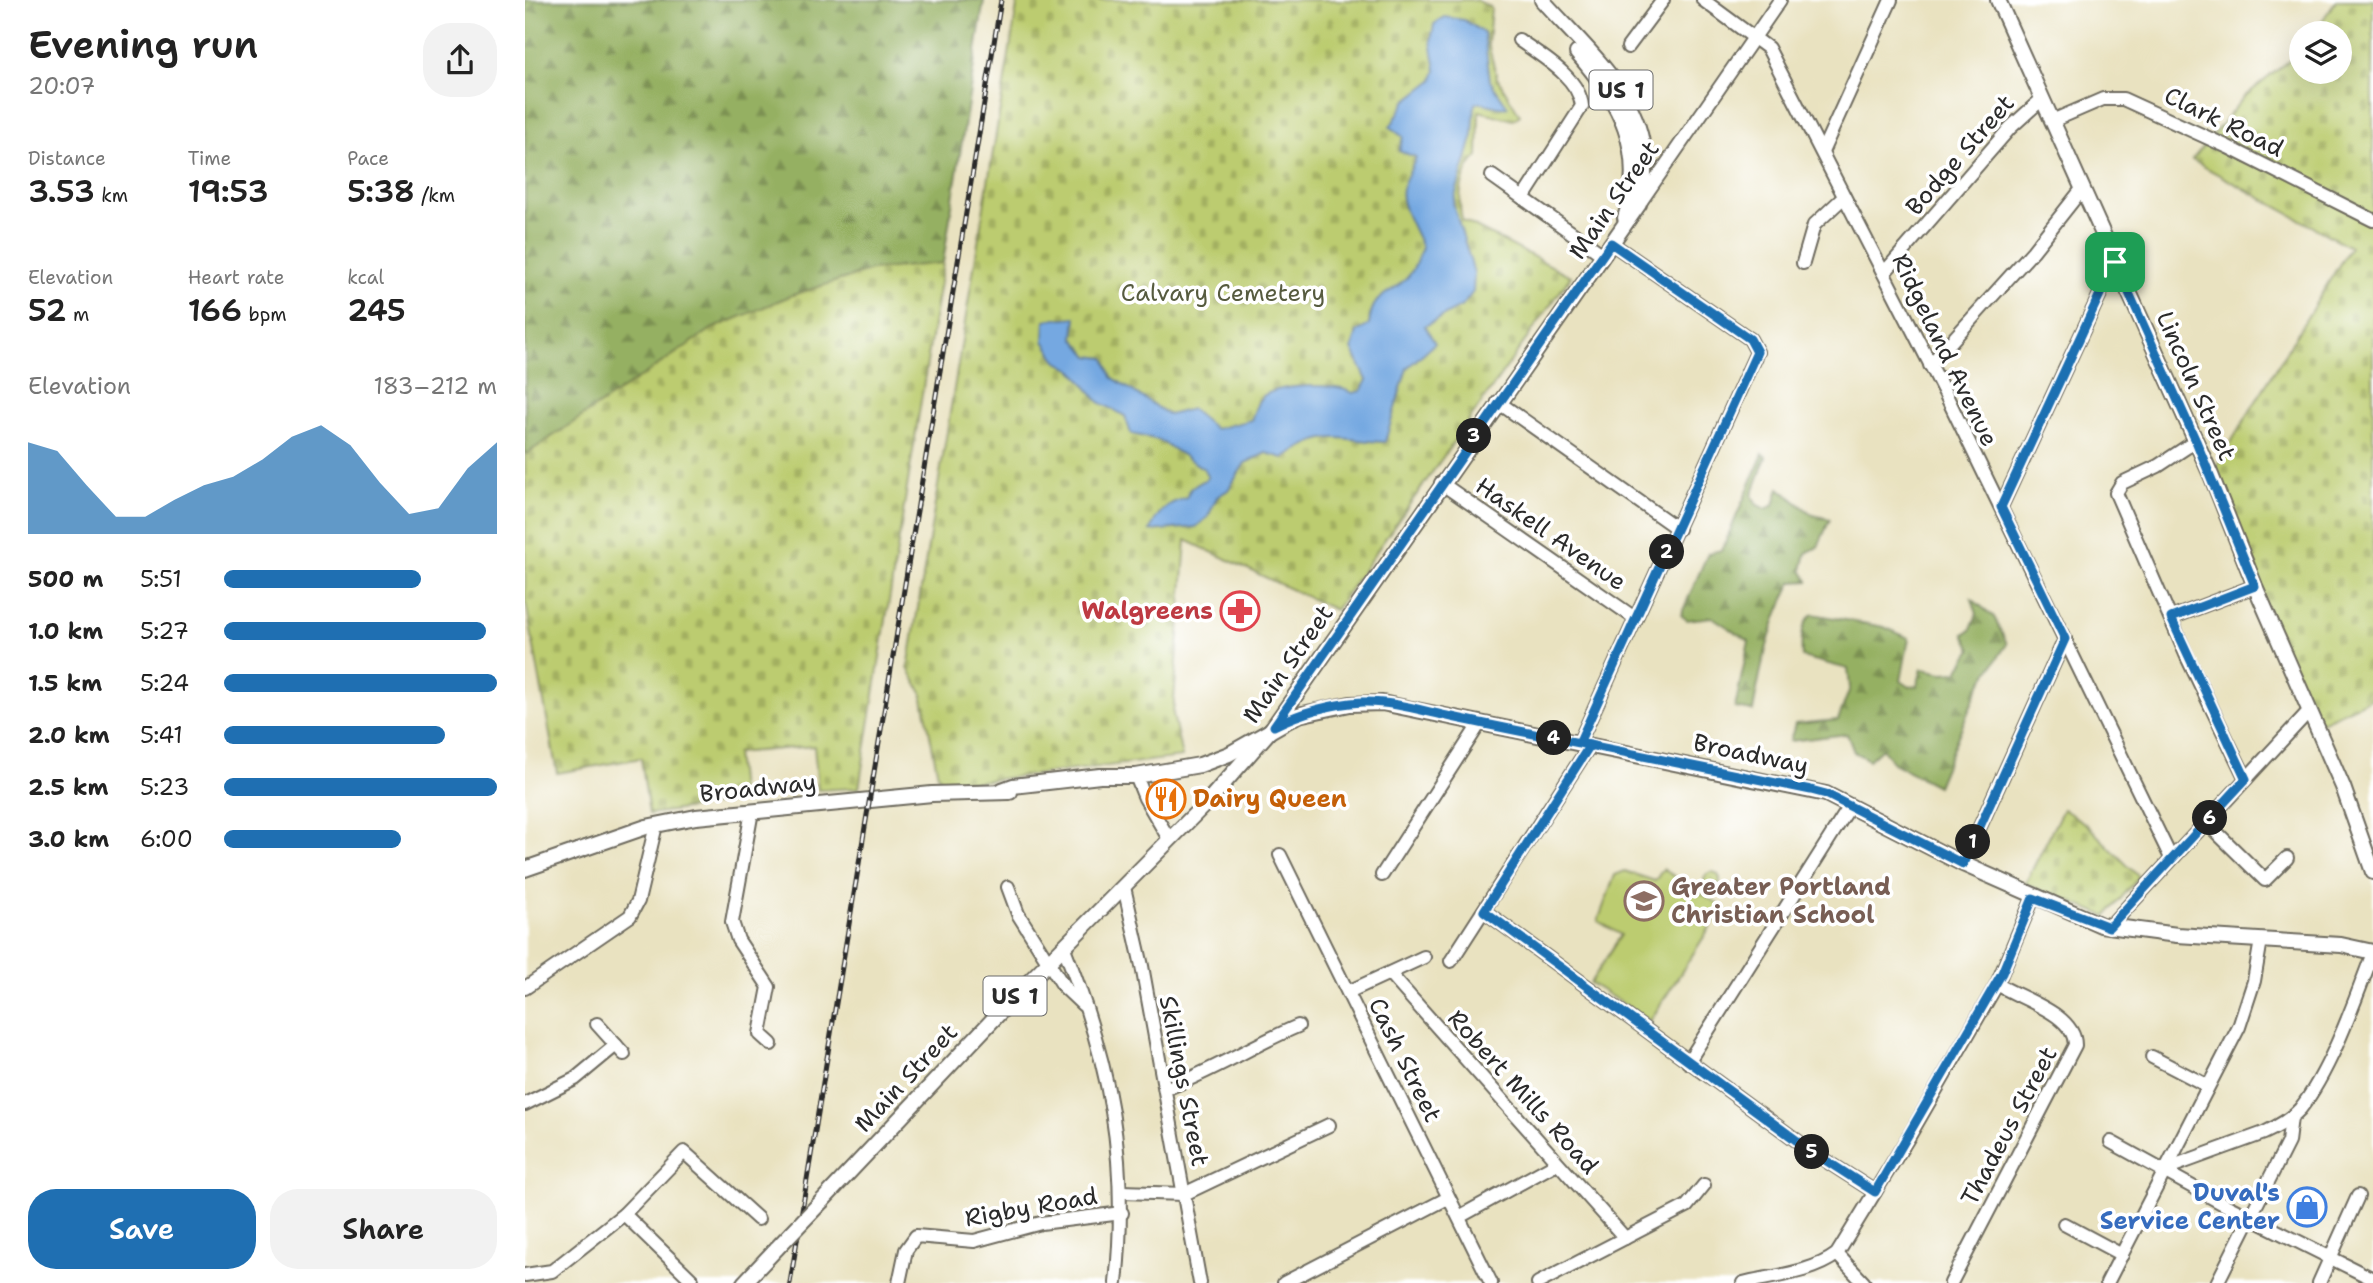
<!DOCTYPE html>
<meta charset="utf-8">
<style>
body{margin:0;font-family:"Shantell Sans",sans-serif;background:#f2f2f2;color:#222;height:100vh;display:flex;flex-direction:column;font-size:26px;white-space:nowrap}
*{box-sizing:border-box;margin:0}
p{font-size:23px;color:#767676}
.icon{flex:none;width:38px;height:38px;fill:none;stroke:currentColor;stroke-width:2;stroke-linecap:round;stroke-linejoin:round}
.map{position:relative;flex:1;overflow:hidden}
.panel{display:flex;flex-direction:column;background:#fff;width:525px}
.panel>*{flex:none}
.tools{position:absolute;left:1764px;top:21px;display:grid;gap:14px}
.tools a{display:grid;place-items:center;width:63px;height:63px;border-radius:50%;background:#fff;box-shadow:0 7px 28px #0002;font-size:35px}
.pin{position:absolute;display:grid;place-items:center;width:60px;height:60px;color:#fff;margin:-30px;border-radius:14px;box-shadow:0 4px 10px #0006}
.km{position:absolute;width:35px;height:35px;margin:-18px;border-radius:50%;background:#222;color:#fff;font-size:19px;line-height:35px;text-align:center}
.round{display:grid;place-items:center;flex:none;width:74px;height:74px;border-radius:28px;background:#f2f2f2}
.summary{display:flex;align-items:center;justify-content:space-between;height:119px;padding:0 28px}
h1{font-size:38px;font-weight:600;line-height:52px}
.figures{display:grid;grid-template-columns:repeat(3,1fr);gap:10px;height:119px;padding:7px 28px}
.figures div{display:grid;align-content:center}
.figures b{font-size:30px;font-weight:600}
.figures small{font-size:19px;font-weight:400}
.figures p{font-size:19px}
.chart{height:196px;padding:14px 28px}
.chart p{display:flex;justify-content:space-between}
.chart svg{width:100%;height:126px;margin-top:7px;fill:#1f6fb2;opacity:.7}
.cta{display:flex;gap:14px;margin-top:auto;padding:14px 28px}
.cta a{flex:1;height:80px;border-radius:28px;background:#1f6fb2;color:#fff;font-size:28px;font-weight:600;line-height:80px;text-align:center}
.cta a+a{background:#f2f2f2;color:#222}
ul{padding:0 28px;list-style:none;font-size:23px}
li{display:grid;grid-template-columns:112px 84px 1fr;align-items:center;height:52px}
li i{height:18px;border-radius:9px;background:#1f6fb2}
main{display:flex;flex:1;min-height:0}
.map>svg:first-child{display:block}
.forest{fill:url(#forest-firs);stroke:#606e46;stroke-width:2}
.cemetery{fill:url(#cemetery-stones);stroke:#747c4d;stroke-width:2}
.park{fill:url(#park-dots);stroke:#747c4d;stroke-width:2}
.pitch{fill:#bccc6f;stroke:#747c4d;stroke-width:2}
.water{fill:#74a8e1;stroke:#506a86;stroke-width:2}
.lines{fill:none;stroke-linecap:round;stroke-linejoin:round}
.minor-casing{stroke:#6e6b5f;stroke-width:16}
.major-casing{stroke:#6e6b5f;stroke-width:18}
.minor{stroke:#fff;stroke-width:12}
.major{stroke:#fff;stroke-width:14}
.rail-casing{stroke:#2b2b2b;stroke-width:5}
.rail{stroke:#fff;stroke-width:2.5;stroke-dasharray:8;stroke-linecap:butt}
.major-bridge-casing{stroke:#6e6b5f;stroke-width:18;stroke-linecap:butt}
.major-bridge{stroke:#fff;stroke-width:14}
.route-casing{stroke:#fff;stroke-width:14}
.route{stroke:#1f6fb2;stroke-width:9}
.labels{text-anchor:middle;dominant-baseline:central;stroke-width:7;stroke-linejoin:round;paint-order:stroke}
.shield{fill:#fff;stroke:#6b6b6b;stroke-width:2}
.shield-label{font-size:23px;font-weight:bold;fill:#2b2b2b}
.street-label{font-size:24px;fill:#2b2b2b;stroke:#fff}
.park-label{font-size:24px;fill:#565b3f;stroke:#fff}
.health-label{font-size:24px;font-weight:bold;fill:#be3a42;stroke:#fff;text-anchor:end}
.food-label{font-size:24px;font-weight:bold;fill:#c56008;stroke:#fff;text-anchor:start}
.education-label{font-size:24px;font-weight:bold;fill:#785e54;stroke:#fff;text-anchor:start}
.shop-label{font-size:24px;font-weight:bold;fill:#366cbe;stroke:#fff;text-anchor:end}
</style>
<main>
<section class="panel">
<div class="summary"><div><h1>Evening run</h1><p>20:07</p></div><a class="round"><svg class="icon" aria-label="share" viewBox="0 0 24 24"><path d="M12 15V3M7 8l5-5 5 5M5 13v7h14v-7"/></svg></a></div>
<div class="figures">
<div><p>Distance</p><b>3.53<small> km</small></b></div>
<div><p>Time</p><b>19:53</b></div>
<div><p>Pace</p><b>5:38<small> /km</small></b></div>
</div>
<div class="figures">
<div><p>Elevation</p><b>52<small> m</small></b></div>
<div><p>Heart rate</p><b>166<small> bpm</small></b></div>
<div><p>kcal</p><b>245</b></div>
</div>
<div class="chart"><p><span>Elevation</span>183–212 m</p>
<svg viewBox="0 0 160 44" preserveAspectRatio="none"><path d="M0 44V12L10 15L20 27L30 38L40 38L50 32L60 27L70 24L80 18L90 10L100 6L110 13L120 26L130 37L140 35L150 21L160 12V44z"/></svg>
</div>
<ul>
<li><b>500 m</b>5:51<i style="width:72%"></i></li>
<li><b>1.0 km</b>5:27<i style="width:96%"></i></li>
<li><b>1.5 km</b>5:24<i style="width:100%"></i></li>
<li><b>2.0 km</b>5:41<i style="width:81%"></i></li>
<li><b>2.5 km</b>5:23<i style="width:100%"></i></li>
<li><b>3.0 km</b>6:00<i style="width:65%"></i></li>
</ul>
<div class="cta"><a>Save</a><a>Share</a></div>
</section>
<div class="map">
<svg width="1848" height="1283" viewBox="0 0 1848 1283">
<defs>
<pattern id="forest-firs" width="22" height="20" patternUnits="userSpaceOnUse" patternTransform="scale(1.75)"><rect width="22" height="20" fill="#95b062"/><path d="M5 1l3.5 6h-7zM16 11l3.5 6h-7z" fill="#7a8f51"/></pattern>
<pattern id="cemetery-stones" width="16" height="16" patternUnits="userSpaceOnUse" patternTransform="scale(1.75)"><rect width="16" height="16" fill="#bccc6f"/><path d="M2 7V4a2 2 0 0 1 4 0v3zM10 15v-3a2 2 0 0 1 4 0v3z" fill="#a2af60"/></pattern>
<pattern id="park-dots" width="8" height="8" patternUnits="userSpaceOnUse" patternTransform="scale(1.75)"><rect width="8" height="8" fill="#bccc6f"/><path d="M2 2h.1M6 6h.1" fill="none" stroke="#a2af60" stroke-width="1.8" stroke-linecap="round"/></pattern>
</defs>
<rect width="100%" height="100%" fill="#fff"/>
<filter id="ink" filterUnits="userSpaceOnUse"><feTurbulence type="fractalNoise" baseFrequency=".0143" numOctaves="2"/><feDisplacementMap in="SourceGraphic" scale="14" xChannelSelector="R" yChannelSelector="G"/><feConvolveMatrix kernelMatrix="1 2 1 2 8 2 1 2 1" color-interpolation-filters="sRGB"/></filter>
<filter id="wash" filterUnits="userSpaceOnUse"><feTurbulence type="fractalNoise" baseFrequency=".00686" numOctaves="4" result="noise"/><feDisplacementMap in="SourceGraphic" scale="28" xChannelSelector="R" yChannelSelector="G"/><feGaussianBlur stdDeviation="1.57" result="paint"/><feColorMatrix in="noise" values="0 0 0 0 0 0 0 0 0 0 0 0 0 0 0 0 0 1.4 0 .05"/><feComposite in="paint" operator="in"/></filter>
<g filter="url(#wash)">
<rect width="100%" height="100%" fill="#e9e2c0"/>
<g class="forest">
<path d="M0 0H459L418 263 347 270 265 296 187 329 0 455Z"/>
<path d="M1238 454 1241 457 1227 495 1232 505 1241 509 1249 505 1254 488 1288 515 1305 519 1293 547 1281 553 1277 570 1283 581 1267 582C1245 624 1236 665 1228 711L1210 708 1224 641 1187 617 1162 620 1156 615 1183 553 1197 550Z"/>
<path d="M1447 599 1469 617 1482 644 1454 686 1412 786 1368 763 1357 748 1344 760 1329 752 1322 734 1265 741 1270 724 1313 720 1325 688 1323 669 1277 657C1276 642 1275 624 1288 614L1359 627 1384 638 1376 681 1385 687 1392 686 1397 669 1418 673 1432 672 1447 649 1439 634 1445 631 1452 614Z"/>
</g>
<g class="cemetery">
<path d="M493 0H951L966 7 963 44 972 78 995 115 988 120 954 111 953 156C936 172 932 198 937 220L1046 276 810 610 661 540 648 714 657 757 415 786 397 693 383 668Z"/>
<path d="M1811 0H1848V698L1790 725 1686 475 1825 247 1667 160 1719 97 1776 51V72H1815V33H1789Z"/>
<path d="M418 263 334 788 293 790 289 746 211 753 216 801 124 814 116 758 32 773 0 598V455L187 329 265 296 347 270Z"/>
<path d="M1538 809 1561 824 1614 877 1581 916 1500 884Z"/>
</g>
<circle class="park" cx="1187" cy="880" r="8"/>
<path class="pitch" d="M1138 869 1198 907 1125 1021 1065 983 1096 935 1073 921 1090 875 1100 871 1130 881Z"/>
<path class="water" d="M920 17 939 20 959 33 965 81 983 107C971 110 963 101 950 103L948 135 928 203 949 273 948 292 937 306 900 326 910 343 882 368 860 442C809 440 805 428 758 458L741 453 720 463 703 490 692 497 683 517 671 527 625 531C632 513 641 503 661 498L666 488 683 478 679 469 634 440 606 434 600 416 574 402 549 371 533 362 519 341 520 320 551 317 549 338 564 356 580 358 587 377 644 415 666 409 690 429 726 420C729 414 731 404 735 399 749 383 811 383 828 393L836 391 842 380 827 349 832 332 844 325C846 290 869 296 885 274 890 267 893 256 897 248 891 232 873 204 877 189 880 179 887 168 891 157L874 151 878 137 865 127 881 101 908 80 911 70 906 41 909 24Z"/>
</g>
<g filter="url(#ink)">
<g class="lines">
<g class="minor-casing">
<g id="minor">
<path d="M1178 0 1243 48 1420 393 1646 858"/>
<path d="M994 40C1016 56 1054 77 1057 106L998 198"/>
<path d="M1103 47 1138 0"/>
<path d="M1527 121 1578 99H1598L1703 147 1848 220"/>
<path d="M1297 152 1366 0"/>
<path d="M967 176 1078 255"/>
<path d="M1114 204 1255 0"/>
<path d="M1278 263 1289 225 1319 197"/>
<path d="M1359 273 1485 128 1517 99"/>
<path d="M1405 365 1508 251 1557 189"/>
<path d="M973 402 1153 529"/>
<path d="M1671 441 1633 466 1597 483 1591 493 1663 659 1721 779"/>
<path d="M916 483 1111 619"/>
<path d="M1476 507 1590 262"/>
<path d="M1646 618 1730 586"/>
<path d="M1054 743 1232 352 1225 339 1086 243"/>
<path d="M611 776 620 798 644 839"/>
<path d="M227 811 207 922 213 940 244 987 235 1034 246 1044"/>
<path d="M1681 822 1740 880 1762 858"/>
<path d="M755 855 966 1283"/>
<path d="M1438 864 1540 639"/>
<path d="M857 875 955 723"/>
<path d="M483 887 493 914 539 987 558 1005"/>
<path d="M599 887 617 966 675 1283"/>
<path d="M959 911 1286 1151 1350 1192"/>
<path d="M1584 927 1784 711"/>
<path d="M539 948C585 1062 604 1160 591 1283"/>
<path d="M926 961 1065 745"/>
<path d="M865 974 1100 1238"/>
<path d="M0 988 105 916 113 901 131 825"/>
<path d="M823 992 899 957"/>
<path d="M72 1024 99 1054"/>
<path d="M1627 1057 1683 1086"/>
<path d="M1163 1062 1325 806"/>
<path d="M640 1089C686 1072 728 1045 773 1026"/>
<path d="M0 1104 50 1079 91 1045"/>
<path d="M1586 1142 1704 1207 1848 1279"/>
<path d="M1640 1169 1739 1133C1752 1127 1765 1120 1775 1109 1806 1070 1830 1000 1848 953"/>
<path d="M597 1192 659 1194 804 1125"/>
<path d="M99 1214 167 1280"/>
<path d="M934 1217 1032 1163"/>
<path d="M1539 1224 1597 1255"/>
<path d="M1312 1254 1339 1283"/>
<path d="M0 1275 27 1271 99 1214 159 1152 233 1219"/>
<path d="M374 1283 381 1250 391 1236 449 1241 516 1223 597 1213"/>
<path d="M759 1283 923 1198"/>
<path d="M1013 1283 1162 1206 1179 1185"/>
<path d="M1218 1283C1248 1276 1287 1273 1312 1254L1386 1133 1472 984 1508 898"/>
<path d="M1426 1283 1550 1045C1550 1014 1496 999 1472 984"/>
<path d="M1582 1283 1714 1027 1729 981 1736 940"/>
<path d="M1692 1283 1763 1142 1766 1117"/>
<path d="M1794 1283 1833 1196"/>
</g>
</g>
<g class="major-casing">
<g id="major">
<path d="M1473 0 1686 475 1730 586 1818 787 1848 872"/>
<path d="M1052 53C1095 102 1122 152 1100 218"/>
<path d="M477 790 488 786 575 776H611L675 765 704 754 773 715 825 704 857 703 1301 794 1438 864 1576 925 1652 935 1816 945 1848 952"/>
<path d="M0 869 121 827 171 817 407 794 485 792"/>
<path d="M297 1201 495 991 685 799 749 726 1114 204C1139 113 1072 61 1017 0"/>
<path d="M219 1283 252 1248"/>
</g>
</g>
<use href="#minor" class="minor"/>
<use href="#major" class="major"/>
<g class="rail-casing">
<path id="rail" d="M265 1283 476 0"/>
</g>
<use href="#rail" class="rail"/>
<g class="major-bridge-casing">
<path id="major-bridge" d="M252 1248 297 1201"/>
</g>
<use href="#major-bridge" class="major-bridge"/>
</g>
</g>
<g class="lines" filter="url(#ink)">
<g class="route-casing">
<path id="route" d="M1590 262 1476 507 1540 639 1438 864 1301 794 1286 790 1054 743 1232 352 1225 339 1086 243 749 726C775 713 807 704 837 702 867 701 898 711 927 717 973 727 1019 736 1065 745L959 911 1286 1151 1350 1192 1477 973 1508 898 1584 927 1721 779 1646 618 1730 586 1671 441 1590 262"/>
</g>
<use href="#route" class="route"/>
</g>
<defs>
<g id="pharmacy-ring" transform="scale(2.0125)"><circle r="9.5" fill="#fff" stroke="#e0444e" stroke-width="1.5"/><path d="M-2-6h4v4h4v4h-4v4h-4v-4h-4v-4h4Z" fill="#e0444e"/></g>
<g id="restaurant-ring" transform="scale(2.0125)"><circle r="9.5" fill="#fff" stroke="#e8710a" stroke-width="1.5"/><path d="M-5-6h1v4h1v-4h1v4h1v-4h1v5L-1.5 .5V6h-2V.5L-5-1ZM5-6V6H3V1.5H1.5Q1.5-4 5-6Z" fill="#e8710a"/></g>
<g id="school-ring" transform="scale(2.0125)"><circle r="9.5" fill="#fff" stroke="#8d6e63" stroke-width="1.5"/><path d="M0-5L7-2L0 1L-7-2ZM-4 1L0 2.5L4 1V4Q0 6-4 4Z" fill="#8d6e63"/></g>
<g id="shop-ring" transform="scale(2.0125)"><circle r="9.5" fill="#fff" stroke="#3f7fe0" stroke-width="1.5"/><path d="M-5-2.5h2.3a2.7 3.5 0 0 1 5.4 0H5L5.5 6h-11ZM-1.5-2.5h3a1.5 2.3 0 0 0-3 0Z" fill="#3f7fe0"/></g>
</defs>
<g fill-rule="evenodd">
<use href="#pharmacy-ring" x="715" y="611"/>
<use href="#restaurant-ring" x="641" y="799"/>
<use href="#school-ring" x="1119" y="901"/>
<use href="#shop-ring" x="1782" y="1207"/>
</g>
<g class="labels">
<g class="shield">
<rect x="1064.5" y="70.5" width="63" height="39" rx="5"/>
<rect x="458.5" y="976.5" width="63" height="39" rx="5"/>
</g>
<g class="shield-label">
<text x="1096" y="90">US 1</text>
<text x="490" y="996">US 1</text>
</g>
<g class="street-label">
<text transform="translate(1699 122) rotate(26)">Clark Road</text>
<text transform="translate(1435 155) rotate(-49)">Bodge Street</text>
<text transform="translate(1089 200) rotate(-55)">Main Street</text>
<text transform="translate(1420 350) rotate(64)">Ridgeland Avenue</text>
<text transform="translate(1671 386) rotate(66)">Lincoln Street</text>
<text transform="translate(1026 534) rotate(35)">Haskell Avenue</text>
<text transform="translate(763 664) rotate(-55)">Main Street</text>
<text transform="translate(1226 754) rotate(12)">Broadway</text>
<text transform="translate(233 788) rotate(-6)">Broadway</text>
<text transform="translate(880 1060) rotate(64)">Cash Street</text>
<text transform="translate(381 1078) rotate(-47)">Main Street</text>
<text transform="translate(659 1081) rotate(79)">Skillings Street</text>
<text transform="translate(998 1092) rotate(48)">Robert Mills Road</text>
<text transform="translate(1484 1126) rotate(-62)">Thadeus Street</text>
<text transform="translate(506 1207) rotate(-10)">Rigby Road</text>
</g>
<g class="park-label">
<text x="698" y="293">Calvary Cemetery</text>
</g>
<g class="health-label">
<text x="688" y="611">Walgreens</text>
</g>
<g class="food-label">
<text x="668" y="799">Dairy Queen</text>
</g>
<g class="education-label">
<text x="1146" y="887">Greater Portland<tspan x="1146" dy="28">Christian School</tspan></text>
</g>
<g class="shop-label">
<text x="1755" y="1193">Duval's<tspan x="1755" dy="28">Service Center</tspan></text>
</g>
</g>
</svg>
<div class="tools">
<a><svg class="icon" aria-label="layers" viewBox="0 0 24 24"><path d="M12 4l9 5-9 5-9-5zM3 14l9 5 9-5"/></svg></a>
</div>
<div class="pin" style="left:1590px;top:262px;background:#1e9e55"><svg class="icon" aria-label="arrive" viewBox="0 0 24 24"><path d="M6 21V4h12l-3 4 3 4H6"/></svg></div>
<b class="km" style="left:1448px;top:842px">1</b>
<b class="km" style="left:1142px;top:552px">2</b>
<b class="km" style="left:949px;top:436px">3</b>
<b class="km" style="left:1029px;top:738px">4</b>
<b class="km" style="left:1287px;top:1152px">5</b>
<b class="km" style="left:1685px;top:818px">6</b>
</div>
</main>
